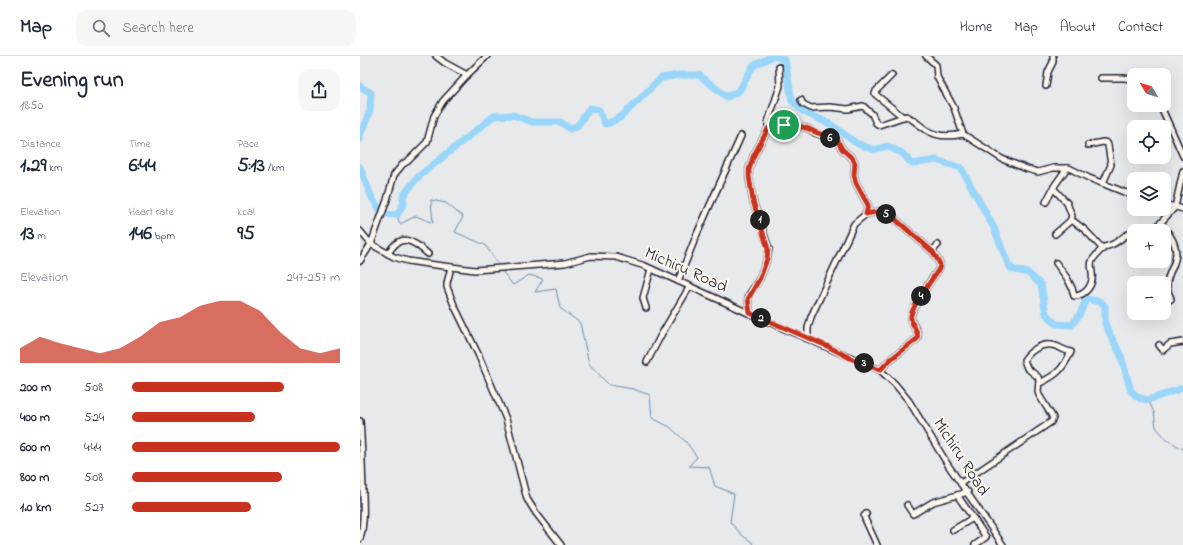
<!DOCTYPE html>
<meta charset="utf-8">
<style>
body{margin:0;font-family:"Indie Flower",sans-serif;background:#f6f6f7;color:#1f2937;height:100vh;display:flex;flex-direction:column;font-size:15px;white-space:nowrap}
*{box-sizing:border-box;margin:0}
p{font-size:13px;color:#747a83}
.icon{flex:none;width:22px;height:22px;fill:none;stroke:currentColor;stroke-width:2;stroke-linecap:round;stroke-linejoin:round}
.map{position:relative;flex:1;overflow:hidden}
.details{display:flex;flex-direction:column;background:#fff;width:360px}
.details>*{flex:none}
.needle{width:26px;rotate:308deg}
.fabs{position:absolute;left:767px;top:12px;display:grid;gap:8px}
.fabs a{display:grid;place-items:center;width:44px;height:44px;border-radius:8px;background:#fff;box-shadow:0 4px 16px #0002;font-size:20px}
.pin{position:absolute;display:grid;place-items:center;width:34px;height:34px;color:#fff;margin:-17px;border:2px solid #fff;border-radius:50%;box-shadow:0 1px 4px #0007}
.km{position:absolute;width:20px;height:20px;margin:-10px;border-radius:50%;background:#222;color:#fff;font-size:11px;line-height:20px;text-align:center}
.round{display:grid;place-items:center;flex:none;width:42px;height:42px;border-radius:12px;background:#f6f6f7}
.head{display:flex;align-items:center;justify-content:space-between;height:68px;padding:0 20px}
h1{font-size:22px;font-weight:700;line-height:30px}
.stats{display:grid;grid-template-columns:repeat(3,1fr);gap:6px;height:68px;padding:4px 20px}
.stats div{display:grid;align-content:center}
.stats b{font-size:20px;font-weight:700}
.stats small{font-size:11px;font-weight:400}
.stats p{font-size:11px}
.chart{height:112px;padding:8px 20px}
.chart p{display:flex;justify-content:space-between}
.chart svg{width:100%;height:72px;margin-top:4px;fill:#c8321e;opacity:.7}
ul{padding:0 20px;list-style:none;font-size:13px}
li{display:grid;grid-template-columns:64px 48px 1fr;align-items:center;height:30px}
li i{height:10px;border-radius:5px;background:#c8321e}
header{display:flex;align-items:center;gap:24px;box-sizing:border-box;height:56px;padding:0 20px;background:#fff;border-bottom:1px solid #e0e1e3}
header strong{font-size:19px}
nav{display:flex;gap:22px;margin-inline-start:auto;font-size:14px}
.search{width:280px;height:36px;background:#f6f6f7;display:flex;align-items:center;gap:10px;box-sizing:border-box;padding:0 14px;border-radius:12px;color:#747a83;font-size:15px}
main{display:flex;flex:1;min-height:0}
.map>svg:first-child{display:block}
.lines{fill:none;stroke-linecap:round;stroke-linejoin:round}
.stream{stroke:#698eae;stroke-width:1}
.river{stroke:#99d6fa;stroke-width:7}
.minor-casing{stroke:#22223b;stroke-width:8}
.minor{stroke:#fbf7ec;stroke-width:5}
.route-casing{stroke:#fff;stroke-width:8}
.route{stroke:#c8321e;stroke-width:5}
.labels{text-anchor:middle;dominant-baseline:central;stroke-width:4;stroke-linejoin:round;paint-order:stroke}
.street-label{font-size:17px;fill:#22223b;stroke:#fbf7ec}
</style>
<header>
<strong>Map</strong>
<div class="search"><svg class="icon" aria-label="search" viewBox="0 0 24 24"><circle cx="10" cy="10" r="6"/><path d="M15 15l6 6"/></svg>Search here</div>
<nav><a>Home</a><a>Map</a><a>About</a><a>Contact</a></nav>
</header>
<main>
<section class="details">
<div class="head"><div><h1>Evening run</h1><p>18:50</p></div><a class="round"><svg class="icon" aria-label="share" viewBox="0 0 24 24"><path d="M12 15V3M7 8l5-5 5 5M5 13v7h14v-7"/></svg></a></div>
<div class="stats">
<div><p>Distance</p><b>1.29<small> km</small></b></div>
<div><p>Time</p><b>6:44</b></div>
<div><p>Pace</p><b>5:13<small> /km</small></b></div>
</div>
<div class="stats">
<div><p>Elevation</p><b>13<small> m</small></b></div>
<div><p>Heart rate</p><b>146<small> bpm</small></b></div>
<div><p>kcal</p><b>95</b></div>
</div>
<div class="chart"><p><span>Elevation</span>247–257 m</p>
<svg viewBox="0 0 160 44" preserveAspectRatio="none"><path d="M0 44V35L10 28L20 32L30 35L40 38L50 35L60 28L70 19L80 16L90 9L100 6L110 6L120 12L130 25L140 35L150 38L160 35V44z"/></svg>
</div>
<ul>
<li><b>200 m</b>5:08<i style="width:73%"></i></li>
<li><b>400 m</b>5:24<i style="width:59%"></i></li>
<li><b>600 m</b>4:44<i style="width:100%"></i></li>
<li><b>800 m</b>5:08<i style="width:72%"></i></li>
<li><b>1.0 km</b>5:27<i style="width:57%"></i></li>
</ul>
</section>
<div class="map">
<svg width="823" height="489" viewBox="0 0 823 489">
<rect width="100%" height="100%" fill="#e8e9ea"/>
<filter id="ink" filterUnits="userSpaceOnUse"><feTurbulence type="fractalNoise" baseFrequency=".025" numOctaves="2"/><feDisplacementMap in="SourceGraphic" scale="8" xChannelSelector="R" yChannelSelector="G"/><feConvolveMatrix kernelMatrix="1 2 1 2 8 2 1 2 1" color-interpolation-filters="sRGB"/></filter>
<g filter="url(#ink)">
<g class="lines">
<g class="stream">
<path d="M37 159 40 168 56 160 73 167 71 144 86 147 103 161 95 176 125 189 139 209"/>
<path d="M141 214 153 229 169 219 183 223 175 236 196 233 200 252 220 267 229 308 249 329 273 333 290 339 292 362 310 371 326 386 337 401 329 410 349 411 355 430 374 438 370 466 383 480 392 486 393 489"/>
<path d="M788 344 794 356 796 371 807 384 823 393"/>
</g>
<g class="river">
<path d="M415 0 425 4 432 45 444 56 472 69 496 87 514 94 527 90 542 97 552 108 576 104 601 112 634 172 648 208 652 213 668 217 681 229 686 258 696 268 712 269 720 258 726 243 741 246 745 250V268L761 300 771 335 779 342 788 344 823 332"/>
<path d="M0 30 11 37 10 55 0 79V83"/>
<path d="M0 111C5 123 13 154 27 158 30 159 34 159 37 159L44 147 43 140 58 121 134 60 153 59 172 66H201L210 73 218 69 230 52 239 54 245 68 249 67 261 61 301 22 319 19H339L367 41 379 35 393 10 413 0"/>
</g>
<g class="minor-casing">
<g id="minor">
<path d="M76 0 85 7 107 19"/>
<path d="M566 0 576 9 577 21 594 52 603 78 642 103 667 113 678 116 693 112H709L729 122 774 140"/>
<path d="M532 19 516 35 515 38 543 61"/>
<path d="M741 22H763L774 23"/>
<path d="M686 30 688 16 693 6V0"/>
<path d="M441 44 443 48 451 52 470 51 488 53 503 50 512 58 516 67 519 69 546 60C553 63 559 69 565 73 576 81 590 81 603 78"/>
<path d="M798 49 802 53 823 100"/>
<path d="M408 73 423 69 439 70 449 73 455 77 477 84 482 93 493 103 495 107 494 119 496 127 508 149 506 158 494 168 451 261 448 272V282"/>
<path d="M728 89 743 86 747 87 748 89 751 109 743 127"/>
<path d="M693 132 707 147 712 160 710 165"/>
<path d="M686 146 695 129 707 112"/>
<path d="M804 148 823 153"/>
<path d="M506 158 522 155 535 163 573 196 580 208 579 213C573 221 550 254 551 262 552 270 560 275 557 283L531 303 520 314"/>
<path d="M801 167C811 180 821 192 813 210 810 216 806 224 807 231 807 235 810 239 811 243L804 247"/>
<path d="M0 175 11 188 34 201 48 205 68 208 115 214 205 207 231 200 256 201 285 210 395 260 520 314 535 328 549 345 588 409 643 489"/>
<path d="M793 175 815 151 823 115"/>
<path d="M695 178 710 165H713L725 174 743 193"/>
<path d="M573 196V194L578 189"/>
<path d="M28 198C40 176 53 184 68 198"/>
<path d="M0 205 11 188 27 144 34 119 43 108 48 105 67 86 74 60 83 45 107 19 127 0"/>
<path d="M696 207 707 222 712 232 714 240C725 240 734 229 732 217 732 213 730 209 732 205 733 202 742 193 744 191 747 190 750 190 753 188 760 185 766 176 774 177"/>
<path d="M91 211 87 227V231L94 249 118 298 146 363 167 443 176 457 201 489"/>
<path d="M318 225 337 178 381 80"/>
<path d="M286 252 283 242 291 213"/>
<path d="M390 257 388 243 389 239 400 222 407 203 409 193 393 145 389 121V114L393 101 408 73V66L420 30 419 11"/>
<path d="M799 289 803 294 810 288 823 286"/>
<path d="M287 306 301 279 330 230"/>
<path d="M0 365C2 388 2 411 3 434 3 450 5 467 0 483"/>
<path d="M601 427 691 366 693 362 692 360 679 339 678 336 679 324 678 321 667 312 664 304C670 295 681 287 692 289 699 290 704 295 711 296 702 314 698 318 680 327"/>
<path d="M597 439 613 462"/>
<path d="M547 449 553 458 573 446 608 436"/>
<path d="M506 458 504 460 505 463 517 489"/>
<path d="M593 474 613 462 626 481 615 489"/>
</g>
</g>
<use href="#minor" class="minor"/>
</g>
</g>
<g class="lines" filter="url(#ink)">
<g class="route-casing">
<path id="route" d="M424 69 439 70 449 73 455 76 477 84 482 93 493 103 495 107 494 119 496 127 508 149 506 158 522 155 535 163 573 196 580 208 579 213C573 222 553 249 551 259 549 268 560 274 557 283L531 303 520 314 492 303 467 290 390 257 388 243 400 222 407 203 408 193 393 145 389 120V114L393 101 408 73Z"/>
</g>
<use href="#route" class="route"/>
</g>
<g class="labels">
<g class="street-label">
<text transform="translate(326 214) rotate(24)">Michiru Road</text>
<text transform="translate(601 401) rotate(57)">Michiru Road</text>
</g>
</g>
</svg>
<div class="fabs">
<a><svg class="needle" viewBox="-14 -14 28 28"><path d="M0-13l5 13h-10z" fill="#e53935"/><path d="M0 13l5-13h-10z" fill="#747a83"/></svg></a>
<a><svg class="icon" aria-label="locate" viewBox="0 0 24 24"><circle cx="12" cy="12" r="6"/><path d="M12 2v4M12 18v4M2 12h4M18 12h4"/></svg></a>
<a><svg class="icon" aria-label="layers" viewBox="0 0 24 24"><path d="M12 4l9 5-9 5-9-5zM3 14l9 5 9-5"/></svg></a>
<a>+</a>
<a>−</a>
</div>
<div class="pin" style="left:424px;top:69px;background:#1e9e55"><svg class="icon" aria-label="arrive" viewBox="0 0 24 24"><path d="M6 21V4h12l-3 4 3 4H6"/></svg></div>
<b class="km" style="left:400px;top:164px">1</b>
<b class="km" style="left:401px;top:262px">2</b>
<b class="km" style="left:504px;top:307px">3</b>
<b class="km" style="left:561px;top:240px">4</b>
<b class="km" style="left:526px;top:158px">5</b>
<b class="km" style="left:470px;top:82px">6</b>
</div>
</main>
